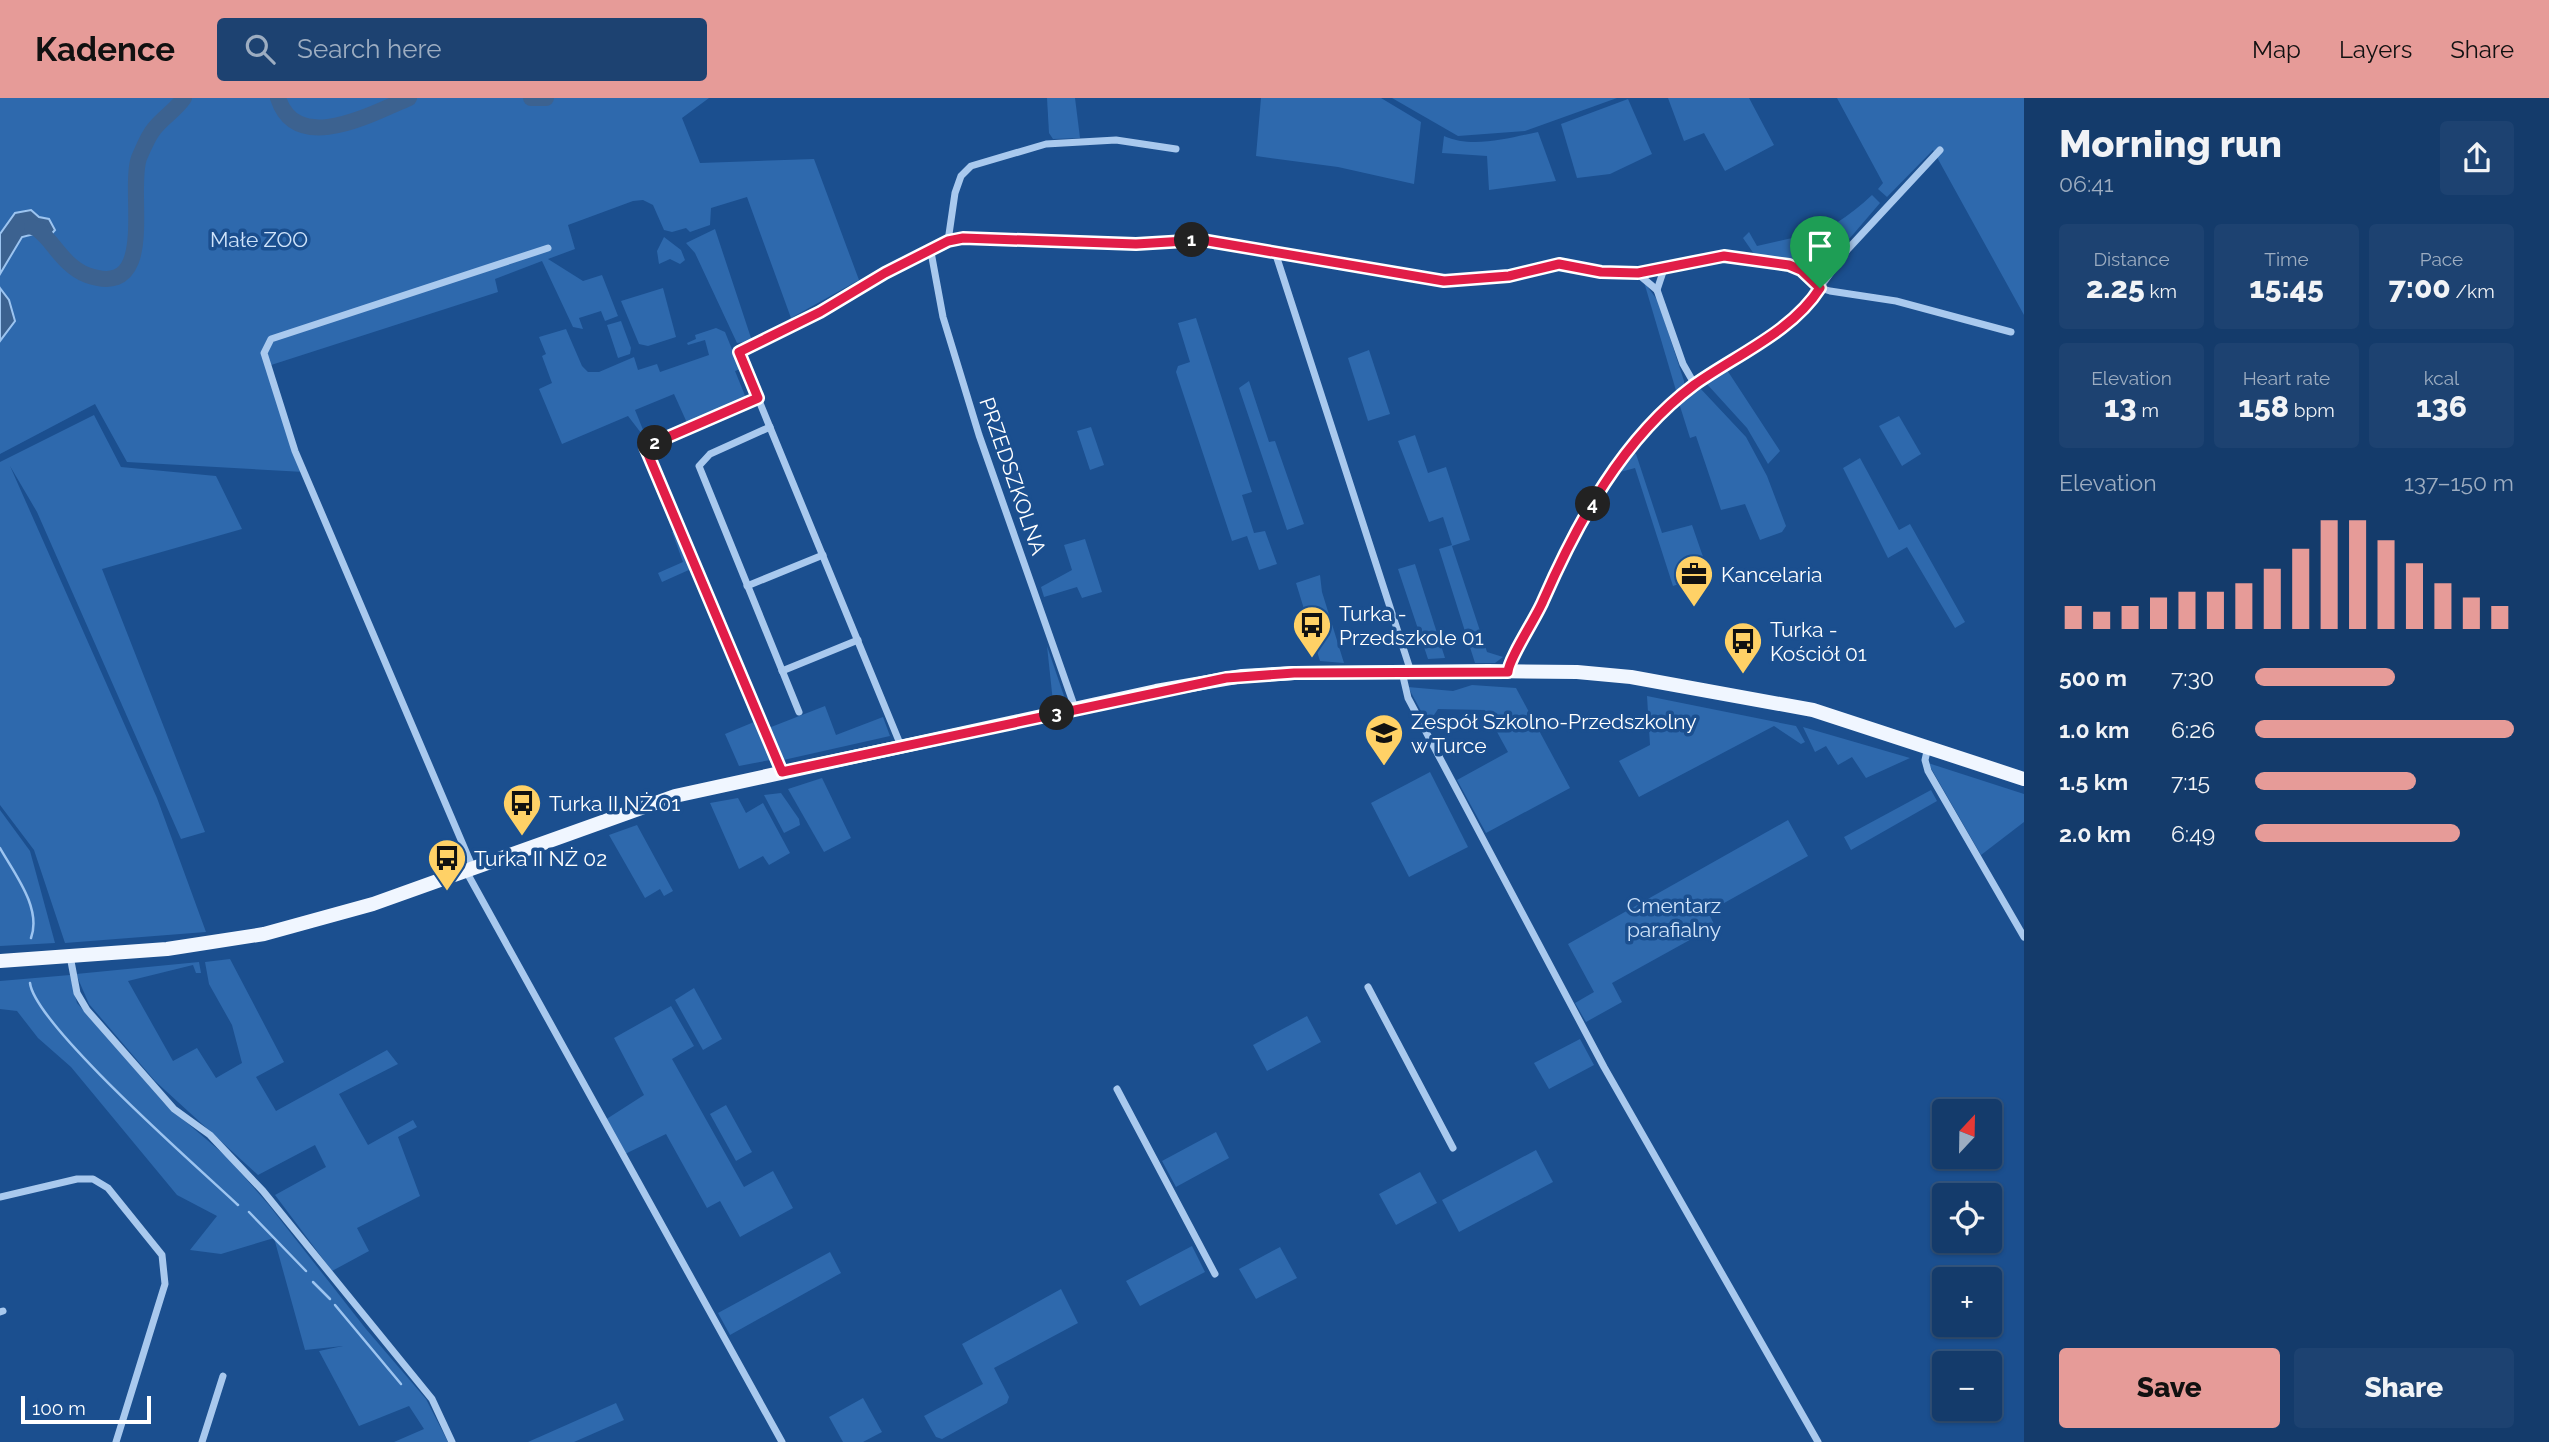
<!DOCTYPE html>
<meta charset="utf-8">
<style>
body{margin:0;font-family:Raleway,sans-serif;background:#1d4271;color:#f1f3f6;height:100vh;display:flex;flex-direction:column;font-size:26px;white-space:nowrap}
*{box-sizing:border-box;margin:0}
p{font-size:23px;color:#9dadc1}
.icon{flex:none;width:38px;height:38px;fill:none;stroke:currentColor;stroke-width:2;stroke-linecap:round;stroke-linejoin:round}
.map{position:relative;flex:1;overflow:hidden}
.drawer{display:flex;flex-direction:column;background:#143b6b;width:525px}
.drawer>*{flex:none}
.needle{width:46px;rotate:22deg}
.fabs{position:absolute;left:1932px;top:1001px;display:grid;gap:14px}
.fabs a{display:grid;place-items:center;width:70px;height:70px;border-radius:7px;background:#143b6b;box-shadow:0 2px 5px #0004,0 0 0 2px #33557e;font-size:35px}
.scale{position:absolute;left:21px;bottom:18px;width:130px;box-sizing:border-box;padding-left:7px;border:4px solid #fff;border-top:0;font-size:19px;line-height:24px;white-space:nowrap;color:#fff;-webkit-text-stroke:5px #1b4f8f;paint-order:stroke}
.pin{position:absolute;display:grid;place-items:center;width:60px;height:60px;color:#fff;margin:-72px -30px;border-radius:50% 50% 50% 0;rotate:-45deg;box-shadow:0 0 7px #0007}
.pin .icon{rotate:45deg}
.km{position:absolute;width:35px;height:35px;margin:-18px;border-radius:50%;background:#222;color:#fff;font-size:19px;line-height:35px;text-align:center}
.round{display:grid;place-items:center;flex:none;width:74px;height:74px;border-radius:7px;background:#1d4271}
.head{display:flex;align-items:center;justify-content:space-between;height:119px;padding:0 35px}
h1{font-size:38px;font-weight:800;line-height:52px}
.figures{display:grid;grid-template-columns:repeat(3,1fr);gap:10px;height:119px;padding:7px 35px}
.figures div{display:grid;align-content:center;border-radius:7px;background:#1d4271;text-align:center}
.figures b{font-size:30px;font-weight:800}
.figures small{font-size:19px;font-weight:400}
.figures p{font-size:19px}
.chart{height:196px;padding:14px 35px}
.chart p{display:flex;justify-content:space-between}
.chart svg{width:100%;height:126px;margin-top:7px;stroke:#e69b98;stroke-width:6}
.action{display:flex;gap:14px;margin-top:auto;padding:14px 35px}
.action a{flex:1;height:80px;border-radius:7px;background:#e69b98;color:#111;font-size:28px;font-weight:800;line-height:80px;text-align:center}
.action a+a{background:#1d4271;color:#f1f3f6}
ul{padding:0 35px;list-style:none;font-size:23px}
li{display:grid;grid-template-columns:112px 84px 1fr;align-items:center;height:52px}
li i{height:18px;border-radius:9px;background:#e69b98}
header{display:flex;align-items:center;gap:42px;box-sizing:border-box;height:98px;padding:0 35px;background:#e69b98;color:#111}
header strong{font-size:33px}
nav{display:flex;gap:38px;margin-inline-start:auto;font-size:24px}
.search{width:490px;height:63px;background:#1d4271;display:flex;align-items:center;gap:18px;box-sizing:border-box;padding:0 24px;border-radius:7px;color:#9dadc1;font-size:26px}
main{display:flex;flex:1;min-height:0}
.map>svg:first-child{display:block}
.green{fill:#2e69ad}
.water{fill:#3c6290;stroke:#9cc4f0;stroke-width:2}
.lines{fill:none;stroke-linecap:round;stroke-linejoin:round}
.stream{stroke:#9cc4f0;stroke-width:2.5}
.river{stroke:#3c6290;stroke-width:16}
.minor{stroke:#a9c9ee;stroke-width:7}
.primary{stroke:#f0f6ff;stroke-width:14}
.route-casing{stroke:#fff;stroke-width:14}
.route{stroke:#e11d48;stroke-width:9}
.labels{text-anchor:middle;dominant-baseline:central;stroke-width:7;stroke-linejoin:round;paint-order:stroke}
.park-label{font-size:21px;fill:#cfe3fa;stroke:#1b4f8f}
.street-label{font-size:21px;fill:#fff;stroke:#1b4f8f}
.poi-label{font-size:21px;fill:#fff;stroke:#1b4f8f;text-anchor:start}
</style>
<header>
<strong>Kadence</strong>
<div class="search"><svg class="icon" aria-label="search" viewBox="0 0 24 24"><circle cx="10" cy="10" r="6"/><path d="M15 15l6 6"/></svg>Search here</div>
<nav><a>Map</a><a>Layers</a><a>Share</a></nav>
</header>
<main>
<div class="map">
<svg width="2024" height="1344" viewBox="0 0 2024 1344">
<rect width="100%" height="100%" fill="#1b4f8f"/>
<g class="green">
<path d="M0 0H709L682 20 700 65 814 61 859 182 791 220 747 99 711 110 710 127 690 134 686 130 672 134 664 132 653 107 643 102 633 103 568 127 575 151 548 161 583 183 602 177 618 218 605 223 601 213 579 220 583 231 573 229 542 163 495 181 498 194 268 268 304 374 127 364 95 306 0 356Z"/>
<path d="M1047 0H1075L1080 40 1053 41 1049 35Z"/>
<path d="M1261 0H1381L1421 24 1414 86 1338 69 1256 58Z"/>
<path d="M1392 0H1617L1525 33 1458 38Z"/>
<path d="M1668 0H1749L1774 47 1725 73 1704 35 1684 43Z"/>
<path d="M1837 0H2024V217L1933 52 1887 99 1878 91 1883 85Z"/>
<path d="M1628 1 1652 56 1610 76 1577 80 1561 26Z"/>
<path d="M1538 34 1556 83 1489 92 1487 58 1442 55 1444 38C1472 51 1509 40 1538 34Z"/>
<path d="M1872 97 1880 105 1820 175 1787 161 1754 156 1743 140 1749 134 1757 148 1792 140 1794 144C1823 136 1850 118 1872 97Z"/>
<path d="M715 131 752 243 737 245 695 155 686 145Z"/>
<path d="M664 139 681 152 685 162 680 166 670 161 659 166 657 153Z"/>
<path d="M1644 184 1658 203 1684 283V291L1677 296Z"/>
<path d="M663 190 676 239 648 248 639 246 621 203Z"/>
<path d="M1196 220 1252 394 1242 397 1254 435 1265 433 1277 466 1259 472 1247 438 1232 443 1176 274 1178 268 1190 264 1178 225Z"/>
<path d="M621 223 631 250 630 256 618 260 607 227Z"/>
<path d="M716 230 725 234 740 271 735 273 746 300 688 327 674 296 635 312 648 344 628 318 562 346 539 291 552 285 542 258 546 256 539 239 566 231 582 268 588 274H599L634 259 638 272 657 266 660 274 709 257 705 242 688 247 687 245 696 241 695 237Z"/>
<path d="M1369 252 1390 316 1368 323 1348 260Z"/>
<path d="M1727 272 1780 353 1768 366 1747 330 1706 285Z"/>
<path d="M1249 283 1269 344 1275 343 1304 426 1287 432 1239 290Z"/>
<path d="M1699 289 1746 339 1767 378 1786 428 1782 434 1760 442 1745 406 1721 412 1696 338 1690 340 1679 305Z"/>
<path d="M94 317 121 369 216 378 242 431 102 471 205 734 181 741 37 414 10 368 157 700 206 834 65 845 34 752 0 707V364Z"/>
<path d="M1899 318 1921 356 1902 368 1879 328Z"/>
<path d="M1091 329 1104 367 1090 372 1077 333Z"/>
<path d="M1415 337 1428 375 1446 369 1470 442 1452 448 1487 554 1503 559 1495 565H1475L1439 451 1452 447 1443 419 1429 424 1398 343Z"/>
<path d="M1632 354 1636 356 1662 435 1692 427 1709 476 1673 488 1635 370 1620 374Z"/>
<path d="M1860 360 1899 432 1910 426 1965 524 1955 530 1907 449 1888 460 1843 370Z"/>
<path d="M676 433 691 471 662 484 658 475 683 464 672 434Z"/>
<path d="M1085 441 1102 494 1082 500 1077 489 1044 499 1041 489 1072 472 1064 447Z"/>
<path d="M1415 466 1445 560 1428 561 1398 471Z"/>
<path d="M1320 477 1322 494 1344 565 1320 563 1296 485Z"/>
<path d="M1047 548 1064 598 1063 601 1053 604Z"/>
<path d="M1472 587 1516 590 1570 690 1486 735 1457 682 1508 654 1485 612 1438 611 1428 626 1408 589 1453 593Z"/>
<path d="M1647 598 1796 628 1805 644 1801 646 1774 628 1639 699 1619 663 1650 647Z"/>
<path d="M825 608 836 637 883 619 890 638 779 663 766 631Z"/>
<path d="M754 624 770 662 739 668 725 636Z"/>
<path d="M1803 629 1910 660 1866 680 1852 659 1838 667 1826 648 1815 654Z"/>
<path d="M1928 665 2024 696V724L1981 757Z"/>
<path d="M1430 674 1468 749 1409 779 1371 705Z"/>
<path d="M822 680 851 740 824 754 788 691Z"/>
<path d="M1931 692 1937 703 1851 752 1844 739Z"/>
<path d="M781 695 799 721 800 727 784 735 764 697Z"/>
<path d="M738 700 746 715 763 705 790 755 769 767 763 758 739 771 710 705Z"/>
<path d="M0 712 30 753 55 845 0 848Z"/>
<path d="M1788 722 1808 758 1708 814 1715 828 1612 885 1622 904 1586 924 1575 905 1594 894 1568 846Z"/>
<path d="M637 727 673 793 664 798 660 791 645 800 609 737Z"/>
<path d="M230 861 284 964 256 979 276 1013 387 952 398 966 339 996 368 1047 413 1022 417 1029 398 1039 420 1098 357 1130 369 1153 332 1173 275 1097 326 1069 315 1047 258 1077 155 983 89 906 76 876 199 864 201 875H196L193 867 128 883 173 963 197 950 216 980 242 965 232 927 209 886 205 864Z"/>
<path d="M70 877 77 905 165 1006 227 1059 268 1106 366 1231 426 1301 448 1344H394L424 1331 409 1308 359 1328 319 1253 343 1248 305 1252 274 1140 221 1156 190 1152 217 1118 177 1097 71 969 38 940 17 913 0 911V883Z"/>
<path d="M694 890 722 941 703 952 675 902Z"/>
<path d="M671 908 694 948 672 961 744 1089 773 1073 793 1110 740 1139 720 1103 707 1110 666 1036 625 1056 605 1022 644 997 614 940Z"/>
<path d="M1307 918 1321 944 1267 973 1253 947Z"/>
<path d="M1580 941 1594 967 1549 991 1534 965Z"/>
<path d="M726 1007 752 1054 736 1063 710 1016Z"/>
<path d="M1216 1034 1229 1060 1176 1089 1162 1063Z"/>
<path d="M1536 1052 1553 1084 1459 1134 1442 1102Z"/>
<path d="M1420 1074 1437 1105 1396 1127 1379 1096Z"/>
<path d="M1192 1148 1205 1174 1140 1208 1126 1183Z"/>
<path d="M1280 1149 1297 1180 1256 1201 1239 1171Z"/>
<path d="M830 1154 841 1175 730 1237 718 1215Z"/>
<path d="M1061 1191 1078 1225 994 1270 1009 1299 1007 1305 942 1341 936 1339 924 1318 983 1286 962 1246Z"/>
<path d="M863 1300 882 1334 863 1344H843L829 1319Z"/>
<path d="M616 1305 624 1322 574 1344H528Z"/>
</g>
<g class="water">
<path d="M31 112 39 119 49 121 55 132 46 142 34 136 22 139 0 176V136L15 115Z"/>
<path d="M0 190 9 202 15 223 0 243Z"/>
</g>
<g class="lines">
<g class="stream">
<path d="M0 750C14 775 42 810 31 840"/>
<path d="M30 885C35 927 199 1070 238 1107"/>
<path d="M249 1114 306 1173"/>
<path d="M313 1184 330 1201"/>
<path d="M335 1207 401 1286"/>
</g>
<g class="river">
<path d="M278 0C297 58 373 15 409 0"/>
<path d="M531 0H546"/>
<path d="M32 129C48 132 60 167 87 177 159 203 127 94 139 60 143 51 148 38 154 31 163 19 175 13 184 0"/>
</g>
<g class="minor">
<path d="M948 143 955 95 961 78 971 68 1046 46 1116 42 1176 51"/>
<path d="M931 154 943 219 979 337 1075 610"/>
<path d="M1275 154 1411 574"/>
<path d="M1664 171 1657 192 1683 266 1695 287"/>
<path d="M1638 176 1657 192"/>
<path d="M758 300 645 349 781 674"/>
<path d="M770 329 710 356 699 368 799 614"/>
<path d="M747 488 823 457"/>
<path d="M782 573 858 542"/>
<path d="M1508 573 1509 565 1533 526 1568 446 1634 345 1686 294 1780 230 1808 206 1848 151 1940 52"/>
<path d="M1402 574 1408 600 1604 969 1818 1344"/>
<path d="M901 648 739 254 820 214 885 175 948 143 963 140 1137 146 1202 142 1444 183 1509 178 1559 166 1601 174 1638 175 1724 158 1789 167 1801 172 1820 190 1830 193 1896 203 2011 234"/>
<path d="M1928 649 1925 662 1928 673 2024 839"/>
<path d="M473 770 295 353 264 255 271 241 548 150"/>
<path d="M466 773 782 1344"/>
<path d="M70 858 77 895 87 912 174 1011 210 1037 263 1093 432 1301 452 1344"/>
<path d="M1368 889 1453 1050"/>
<path d="M1117 991 1215 1176"/>
<path d="M0 1099 77 1081H93L108 1090 162 1157 165 1186 116 1344"/>
<path d="M0 1214 3 1213"/>
<path d="M202 1344 223 1278"/>
</g>
<path class="primary" d="M0 863 167 851 264 836 373 806 675 698 1156 593 1242 578 1294 575 1488 573 1577 574 1631 579 1813 612 2024 681"/>
</g>
<g class="lines">
<g class="route-casing">
<path id="route" d="M963 140 1136 146 1202 142 1444 183 1509 178 1559 166 1601 174 1638 175 1724 158 1789 167 1801 172 1820 190C1792 234 1736 257 1694 287 1623 340 1578 423 1543 503 1536 520 1509 560 1508 574L1294 575 1226 580 782 674 645 349 758 300 739 254 820 214 885 175 948 143Z"/>
</g>
<use href="#route" class="route"/>
</g>
<defs>
<g id="office-pin" transform="scale(2.0125)"><path d="M0 17L-7.5 6A9.5 9.5 0 1 1 7.5 6Z" fill="#ffd166" stroke="#1b4f8f"/><path d="M-6-3h4V-5.5h4V-3h4V5H-6ZM-1-4.5V-3h2v-1.5ZM-6 0V1H6V0Z" fill="#111"/></g>
<g id="bus-pin" transform="scale(2.0125)"><path d="M0 17L-7.5 6A9.5 9.5 0 1 1 7.5 6Z" fill="#ffd166" stroke="#1b4f8f"/><path d="M-5-6H5V4H4V6H2V4H-2V6H-4V4H-5ZM-3.5-4V0h7V-4ZM-3.5 1.2v1.5H-2V1.2ZM2 1.2v1.5H3.5V1.2Z" fill="#111"/></g>
<g id="school-pin" transform="scale(2.0125)"><path d="M0 17L-7.5 6A9.5 9.5 0 1 1 7.5 6Z" fill="#ffd166" stroke="#1b4f8f"/><path d="M0-5L7-2L0 1L-7-2ZM-4 1L0 2.5L4 1V4Q0 6-4 4Z" fill="#111"/></g>
</defs>
<g fill-rule="evenodd">
<use href="#office-pin" x="1694" y="476"/>
<use href="#bus-pin" x="1312" y="527"/>
<use href="#bus-pin" x="1743" y="543"/>
<use href="#school-pin" x="1384" y="635"/>
<use href="#bus-pin" x="522" y="705"/>
<use href="#bus-pin" x="447" y="760"/>
</g>
<g class="labels">
<g class="park-label">
<text x="259" y="141">Małe ZOO</text>
<text x="1674" y="807">Cmentarz<tspan x="1674" dy="24">parafialny</tspan></text>
</g>
<g class="street-label">
<text transform="translate(1013 378) rotate(71)">PRZEDSZKOLNA</text>
</g>
<g class="poi-label">
<text x="1721" y="476">Kancelaria</text>
<text x="1339" y="515">Turka -<tspan x="1339" dy="24">Przedszkole 01</tspan></text>
<text x="1770" y="531">Turka -<tspan x="1770" dy="24">Kościół 01</tspan></text>
<text x="1411" y="623">Zespół Szkolno-Przedszkolny<tspan x="1411" dy="24">w Turce</tspan></text>
<text x="549" y="705">Turka II NŻ 01</text>
<text x="474" y="760">Turka II NŻ 02</text>
</g>
</g>
</svg>
<div class="fabs">
<a><svg class="needle" viewBox="-14 -14 28 28"><path d="M0-13l5 13h-10z" fill="#e53935"/><path d="M0 13l5-13h-10z" fill="#9dadc1"/></svg></a>
<a><svg class="icon" aria-label="locate" viewBox="0 0 24 24"><circle cx="12" cy="12" r="6"/><path d="M12 2v4M12 18v4M2 12h4M18 12h4"/></svg></a>
<a>+</a>
<a>−</a>
</div>
<div class="scale">100 m</div>
<div class="pin" style="left:1820px;top:190px;background:#1e9e55"><svg class="icon" aria-label="arrive" viewBox="0 0 24 24"><path d="M6 21V4h12l-3 4 3 4H6"/></svg></div>
<b class="km" style="left:1192px;top:142px">1</b>
<b class="km" style="left:655px;top:345px">2</b>
<b class="km" style="left:1057px;top:615px">3</b>
<b class="km" style="left:1593px;top:406px">4</b>
</div>
<section class="drawer">
<div class="head"><div><h1>Morning run</h1><p>06:41</p></div><a class="round"><svg class="icon" aria-label="share" viewBox="0 0 24 24"><path d="M12 15V3M7 8l5-5 5 5M5 13v7h14v-7"/></svg></a></div>
<div class="figures">
<div><p>Distance</p><b>2.25<small> km</small></b></div>
<div><p>Time</p><b>15:45</b></div>
<div><p>Pace</p><b>7:00<small> /km</small></b></div>
</div>
<div class="figures">
<div><p>Elevation</p><b>13<small> m</small></b></div>
<div><p>Heart rate</p><b>158<small> bpm</small></b></div>
<div><p>kcal</p><b>136</b></div>
</div>
<div class="chart"><p><span>Elevation</span>137–150 m</p>
<svg viewBox="0 0 160 44" preserveAspectRatio="none"><path d="M5 44V36M15 44V38M25 44V36M35 44V33M45 44V31M55 44V31M65 44V28M75 44V23M85 44V16M95 44V6M105 44V6M115 44V13M125 44V21M135 44V28M145 44V33M155 44V36"/></svg>
</div>
<ul>
<li><b>500 m</b>7:30<i style="width:54%"></i></li>
<li><b>1.0 km</b>6:26<i style="width:100%"></i></li>
<li><b>1.5 km</b>7:15<i style="width:62%"></i></li>
<li><b>2.0 km</b>6:49<i style="width:79%"></i></li>
</ul>
<div class="action"><a>Save</a><a>Share</a></div>
</section>
</main>
